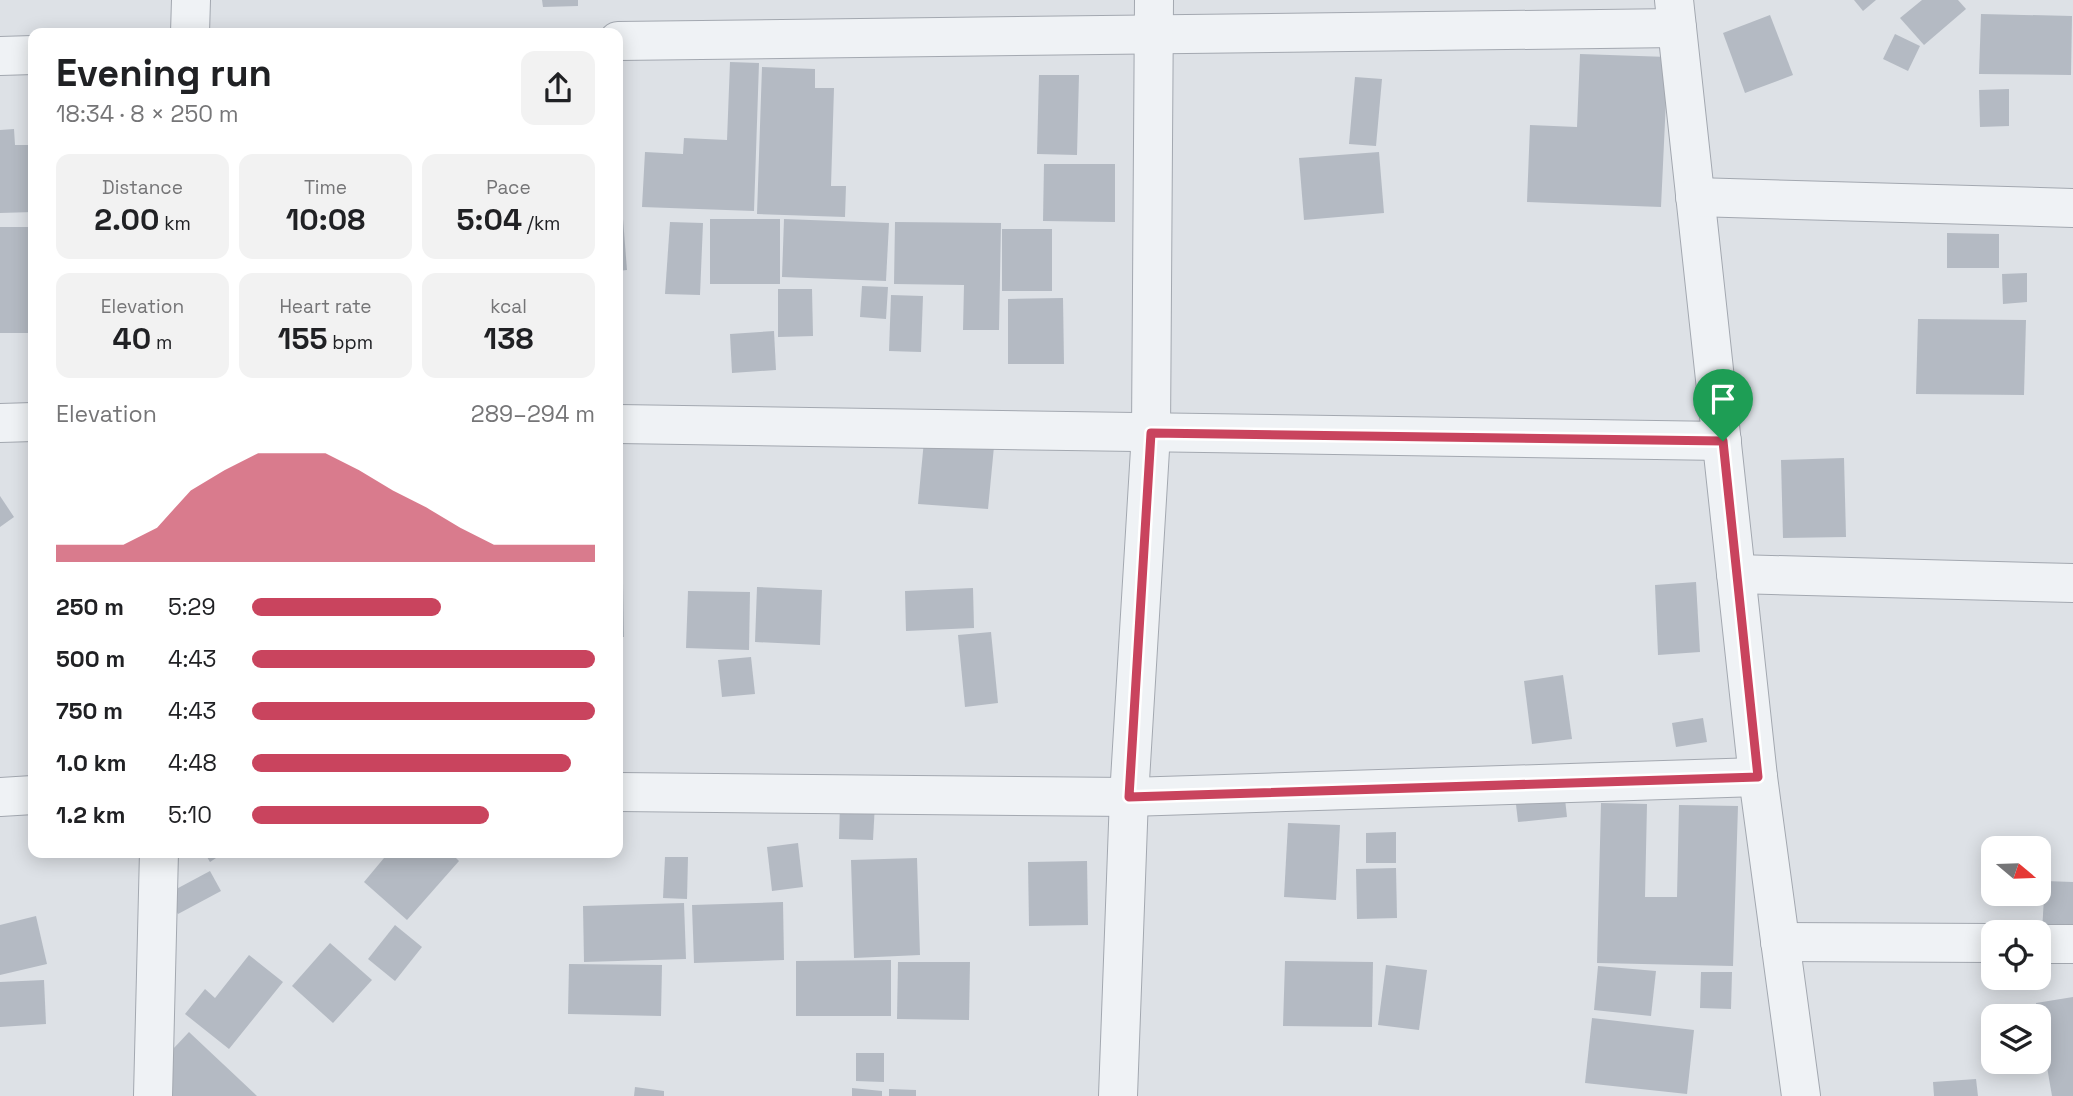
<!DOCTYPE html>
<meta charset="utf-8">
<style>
body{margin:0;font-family:"Space Grotesk",sans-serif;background:#f2f2f2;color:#202124;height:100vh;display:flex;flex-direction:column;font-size:26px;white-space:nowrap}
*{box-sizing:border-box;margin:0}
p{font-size:23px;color:#757577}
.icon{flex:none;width:38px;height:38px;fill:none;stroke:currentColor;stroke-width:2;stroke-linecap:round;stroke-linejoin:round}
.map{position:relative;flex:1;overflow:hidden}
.side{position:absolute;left:28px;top:28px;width:595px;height:830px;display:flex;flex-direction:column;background:#fff;border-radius:14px;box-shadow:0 4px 18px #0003}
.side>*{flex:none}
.needle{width:46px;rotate:109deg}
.fabs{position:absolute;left:1981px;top:836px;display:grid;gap:14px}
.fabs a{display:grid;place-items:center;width:70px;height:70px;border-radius:14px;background:#fff;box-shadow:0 4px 18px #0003;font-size:35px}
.pin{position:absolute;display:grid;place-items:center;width:60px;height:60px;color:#fff;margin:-72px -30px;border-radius:50% 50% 50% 0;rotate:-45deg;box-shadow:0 0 7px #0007}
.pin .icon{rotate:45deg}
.round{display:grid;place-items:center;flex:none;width:74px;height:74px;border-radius:14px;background:#f2f2f2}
.headline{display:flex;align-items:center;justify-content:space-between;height:119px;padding:0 28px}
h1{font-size:38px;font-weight:800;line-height:52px}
.metrics{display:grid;grid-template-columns:repeat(3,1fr);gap:10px;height:119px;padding:7px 28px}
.metrics div{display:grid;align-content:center;border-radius:14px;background:#f2f2f2;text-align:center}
.metrics b{font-size:30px;font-weight:800}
.metrics small{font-size:19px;font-weight:400}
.metrics p{font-size:19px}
.chart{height:196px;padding:14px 28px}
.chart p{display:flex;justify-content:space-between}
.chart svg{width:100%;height:126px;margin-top:7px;fill:#c9445e;opacity:.7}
ul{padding:0 28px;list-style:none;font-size:23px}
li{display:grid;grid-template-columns:112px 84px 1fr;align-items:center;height:52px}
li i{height:18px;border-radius:9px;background:#c9445e}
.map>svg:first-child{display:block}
.building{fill:#b4bac3}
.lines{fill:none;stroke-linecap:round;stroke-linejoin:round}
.minor-casing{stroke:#a3a8b0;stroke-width:40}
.minor{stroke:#eff2f5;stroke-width:38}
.route-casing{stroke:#fff;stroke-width:14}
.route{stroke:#c9445e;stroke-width:9}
</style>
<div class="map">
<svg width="2073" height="1096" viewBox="0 0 2073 1096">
<rect width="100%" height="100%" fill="#dde1e6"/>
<g class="building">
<path d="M542 0H578V6L543 7Z"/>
<path d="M1854 0H1876L1863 11Z"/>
<path d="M1922 0H1958L1966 9 1924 45 1900 18Z"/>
<path d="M1981 14 2072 16 2071 75 1979 74Z"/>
<path d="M1770 15 1793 75 1745 93 1723 33Z"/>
<path d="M1895 34 1920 46 1908 71 1883 59Z"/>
<path d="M1580 54 1668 57 1661 207 1527 202 1530 125 1577 127Z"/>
<path d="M730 62 759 63 754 211 642 207 645 152 683 154 684 138 727 140Z"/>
<path d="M762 67 815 69V88H834L831 186H846L845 217 757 214Z"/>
<path d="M1039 75H1079L1077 155 1037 154Z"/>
<path d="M1355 77 1382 79 1376 146 1349 144Z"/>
<path d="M2009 89V126L1980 127 1979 90Z"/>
<path d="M14 129 15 145H33V212L0 213V130Z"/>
<path d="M1379 152 1384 213 1304 220 1299 158Z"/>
<path d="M1044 164H1115V222L1043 221Z"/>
<path d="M623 219 627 270 618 271V220Z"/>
<rect x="710" y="219" width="70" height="65"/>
<path d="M784 219 889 223 886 281 782 277Z"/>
<path d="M670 222 703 223 700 295 665 294Z"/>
<path d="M895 222 1001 223 999 330H963L964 285 894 284Z"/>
<rect x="0" y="227" width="33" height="106"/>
<rect x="1002" y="229" width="50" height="62"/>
<path d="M1947 233 1999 234V268H1947Z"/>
<path d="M2027 273V302L2003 304 2002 274Z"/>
<path d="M862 286 888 287 886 319 860 317Z"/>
<path d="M778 289H812L813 336 778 337Z"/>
<path d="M891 295 923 296 921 352 889 351Z"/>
<path d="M1063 298 1064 364H1008V299Z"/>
<path d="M1918 319 2026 320 2024 395 1916 394Z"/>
<path d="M774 331 776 370 732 373 730 334Z"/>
<path d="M925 430 995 436 988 509 918 504Z"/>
<path d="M1844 458 1846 537 1783 538 1781 460Z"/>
<path d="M0 496 14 517 0 527Z"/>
<path d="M1696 582 1700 652 1658 655 1655 585Z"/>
<path d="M618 583H623L624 637H618Z"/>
<path d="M757 587 822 590 820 645 755 642Z"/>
<path d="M973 588 974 628 906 631 905 591Z"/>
<path d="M688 591 750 592 749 650 686 648Z"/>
<path d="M991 632 998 703 965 707 958 635Z"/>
<path d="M751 657 755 694 722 697 718 660Z"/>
<path d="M1563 675 1572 739 1532 744 1524 681Z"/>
<path d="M1703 718 1707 742 1676 747 1672 723Z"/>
<path d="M1563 781 1567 817 1518 822 1514 787Z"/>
<path d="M840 803 875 804 873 840 839 839Z"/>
<path d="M1601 803 1647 804 1645 897H1677L1679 805 1738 806 1733 966 1597 963Z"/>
<path d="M1288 823 1340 825 1336 900 1284 897Z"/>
<path d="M1396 832V863H1366V833Z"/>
<path d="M798 843 803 887 772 891 767 847Z"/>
<path d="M204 852H225L210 862Z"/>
<path d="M389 852H450L459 861 407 920 364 882Z"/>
<path d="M665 857H688L687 899 663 898Z"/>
<path d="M917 858 920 955 854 958 851 860Z"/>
<path d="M1087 861 1088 925 1029 926 1028 862Z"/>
<path d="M1396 868 1397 918 1357 919 1356 869Z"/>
<path d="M210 871 221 891 178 914 167 894Z"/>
<path d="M2045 881 2073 882V950L2041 948Z"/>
<path d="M783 902 784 960 694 963 692 905Z"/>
<path d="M684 903 686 959 584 962 583 906Z"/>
<path d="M36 916 47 964 0 975V925Z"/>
<path d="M395 925 422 947 395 981 368 959Z"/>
<path d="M330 943 372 980 333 1023 292 986Z"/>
<path d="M249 955 283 982 229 1049 185 1014 205 989 215 998Z"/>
<path d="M891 960V1016H796V961Z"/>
<path d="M1285 961 1373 962 1372 1027 1283 1026Z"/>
<path d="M898 962H970L969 1020 897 1019Z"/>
<path d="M569 964 662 965 661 1016 568 1014Z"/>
<path d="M1386 965 1427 970 1419 1030 1378 1025Z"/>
<path d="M1598 966 1656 971 1651 1016 1594 1010Z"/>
<path d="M1701 972H1732L1731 1009 1700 1008Z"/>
<path d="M44 980 46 1024 0 1027V982Z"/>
<path d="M2073 997V1096H2052L2036 1003Z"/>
<path d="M1592 1018 1694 1030 1687 1094 1585 1083Z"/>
<path d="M189 1032 257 1096H156L142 1082Z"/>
<path d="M856 1053H884V1082L856 1081Z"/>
<path d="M1976 1079 1978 1096H1934L1933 1082Z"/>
<path d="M635 1087 664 1091V1096H634Z"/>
<path d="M852 1088 882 1091V1096H852Z"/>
<path d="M889 1089 916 1090V1096H889Z"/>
</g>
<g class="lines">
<g class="minor-casing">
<g id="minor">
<path d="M1674 0 1758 777 1801 1096"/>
<path d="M190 33 191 0"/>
<path d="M618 41 1677 28"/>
<path d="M0 56 33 55"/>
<path d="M1695 197 2073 208"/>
<path d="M0 423 33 422"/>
<path d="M618 424 1722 441"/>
<path d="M1736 574 2073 583"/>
<path d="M618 792 1129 797 1758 777"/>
<path d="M0 797 33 795"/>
<path d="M1780 942 1993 943"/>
<path d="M2039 944H2073"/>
<path d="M153 1096 159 852"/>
<path d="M1118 1096 1129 797 1151 433 1154 0"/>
</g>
</g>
<use href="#minor" class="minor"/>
</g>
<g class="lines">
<g class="route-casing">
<path id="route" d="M1151 433 1723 441 1758 777 1129 797Z"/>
</g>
<use href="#route" class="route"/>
</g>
</svg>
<div class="fabs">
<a><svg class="needle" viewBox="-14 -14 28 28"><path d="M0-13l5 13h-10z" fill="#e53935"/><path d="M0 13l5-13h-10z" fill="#757577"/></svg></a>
<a><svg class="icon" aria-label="locate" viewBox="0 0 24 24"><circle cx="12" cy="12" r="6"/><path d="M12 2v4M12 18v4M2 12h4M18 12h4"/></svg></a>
<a><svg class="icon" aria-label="layers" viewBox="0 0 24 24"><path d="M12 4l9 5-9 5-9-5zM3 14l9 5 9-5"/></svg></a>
</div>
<div class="pin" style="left:1723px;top:441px;background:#1e9e55"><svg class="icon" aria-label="arrive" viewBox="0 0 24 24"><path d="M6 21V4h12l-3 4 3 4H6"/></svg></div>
<section class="side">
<div class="headline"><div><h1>Evening run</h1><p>18:34 · 8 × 250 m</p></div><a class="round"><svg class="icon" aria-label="share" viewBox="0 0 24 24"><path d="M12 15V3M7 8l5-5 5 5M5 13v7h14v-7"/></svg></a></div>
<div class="metrics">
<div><p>Distance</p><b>2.00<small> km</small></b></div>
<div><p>Time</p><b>10:08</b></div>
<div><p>Pace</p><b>5:04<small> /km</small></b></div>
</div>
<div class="metrics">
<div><p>Elevation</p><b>40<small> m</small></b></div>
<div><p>Heart rate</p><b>155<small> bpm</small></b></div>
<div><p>kcal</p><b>138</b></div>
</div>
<div class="chart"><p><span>Elevation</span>289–294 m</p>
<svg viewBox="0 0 160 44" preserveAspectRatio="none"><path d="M0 44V38L10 38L20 38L30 32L40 19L50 12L60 6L70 6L80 6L90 12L100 19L110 25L120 32L130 38L140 38L150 38L160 38V44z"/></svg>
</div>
<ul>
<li><b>250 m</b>5:29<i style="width:55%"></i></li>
<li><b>500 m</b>4:43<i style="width:100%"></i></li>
<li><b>750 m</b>4:43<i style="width:100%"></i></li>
<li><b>1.0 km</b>4:48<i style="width:93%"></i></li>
<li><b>1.2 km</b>5:10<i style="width:69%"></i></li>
</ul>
</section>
</div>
